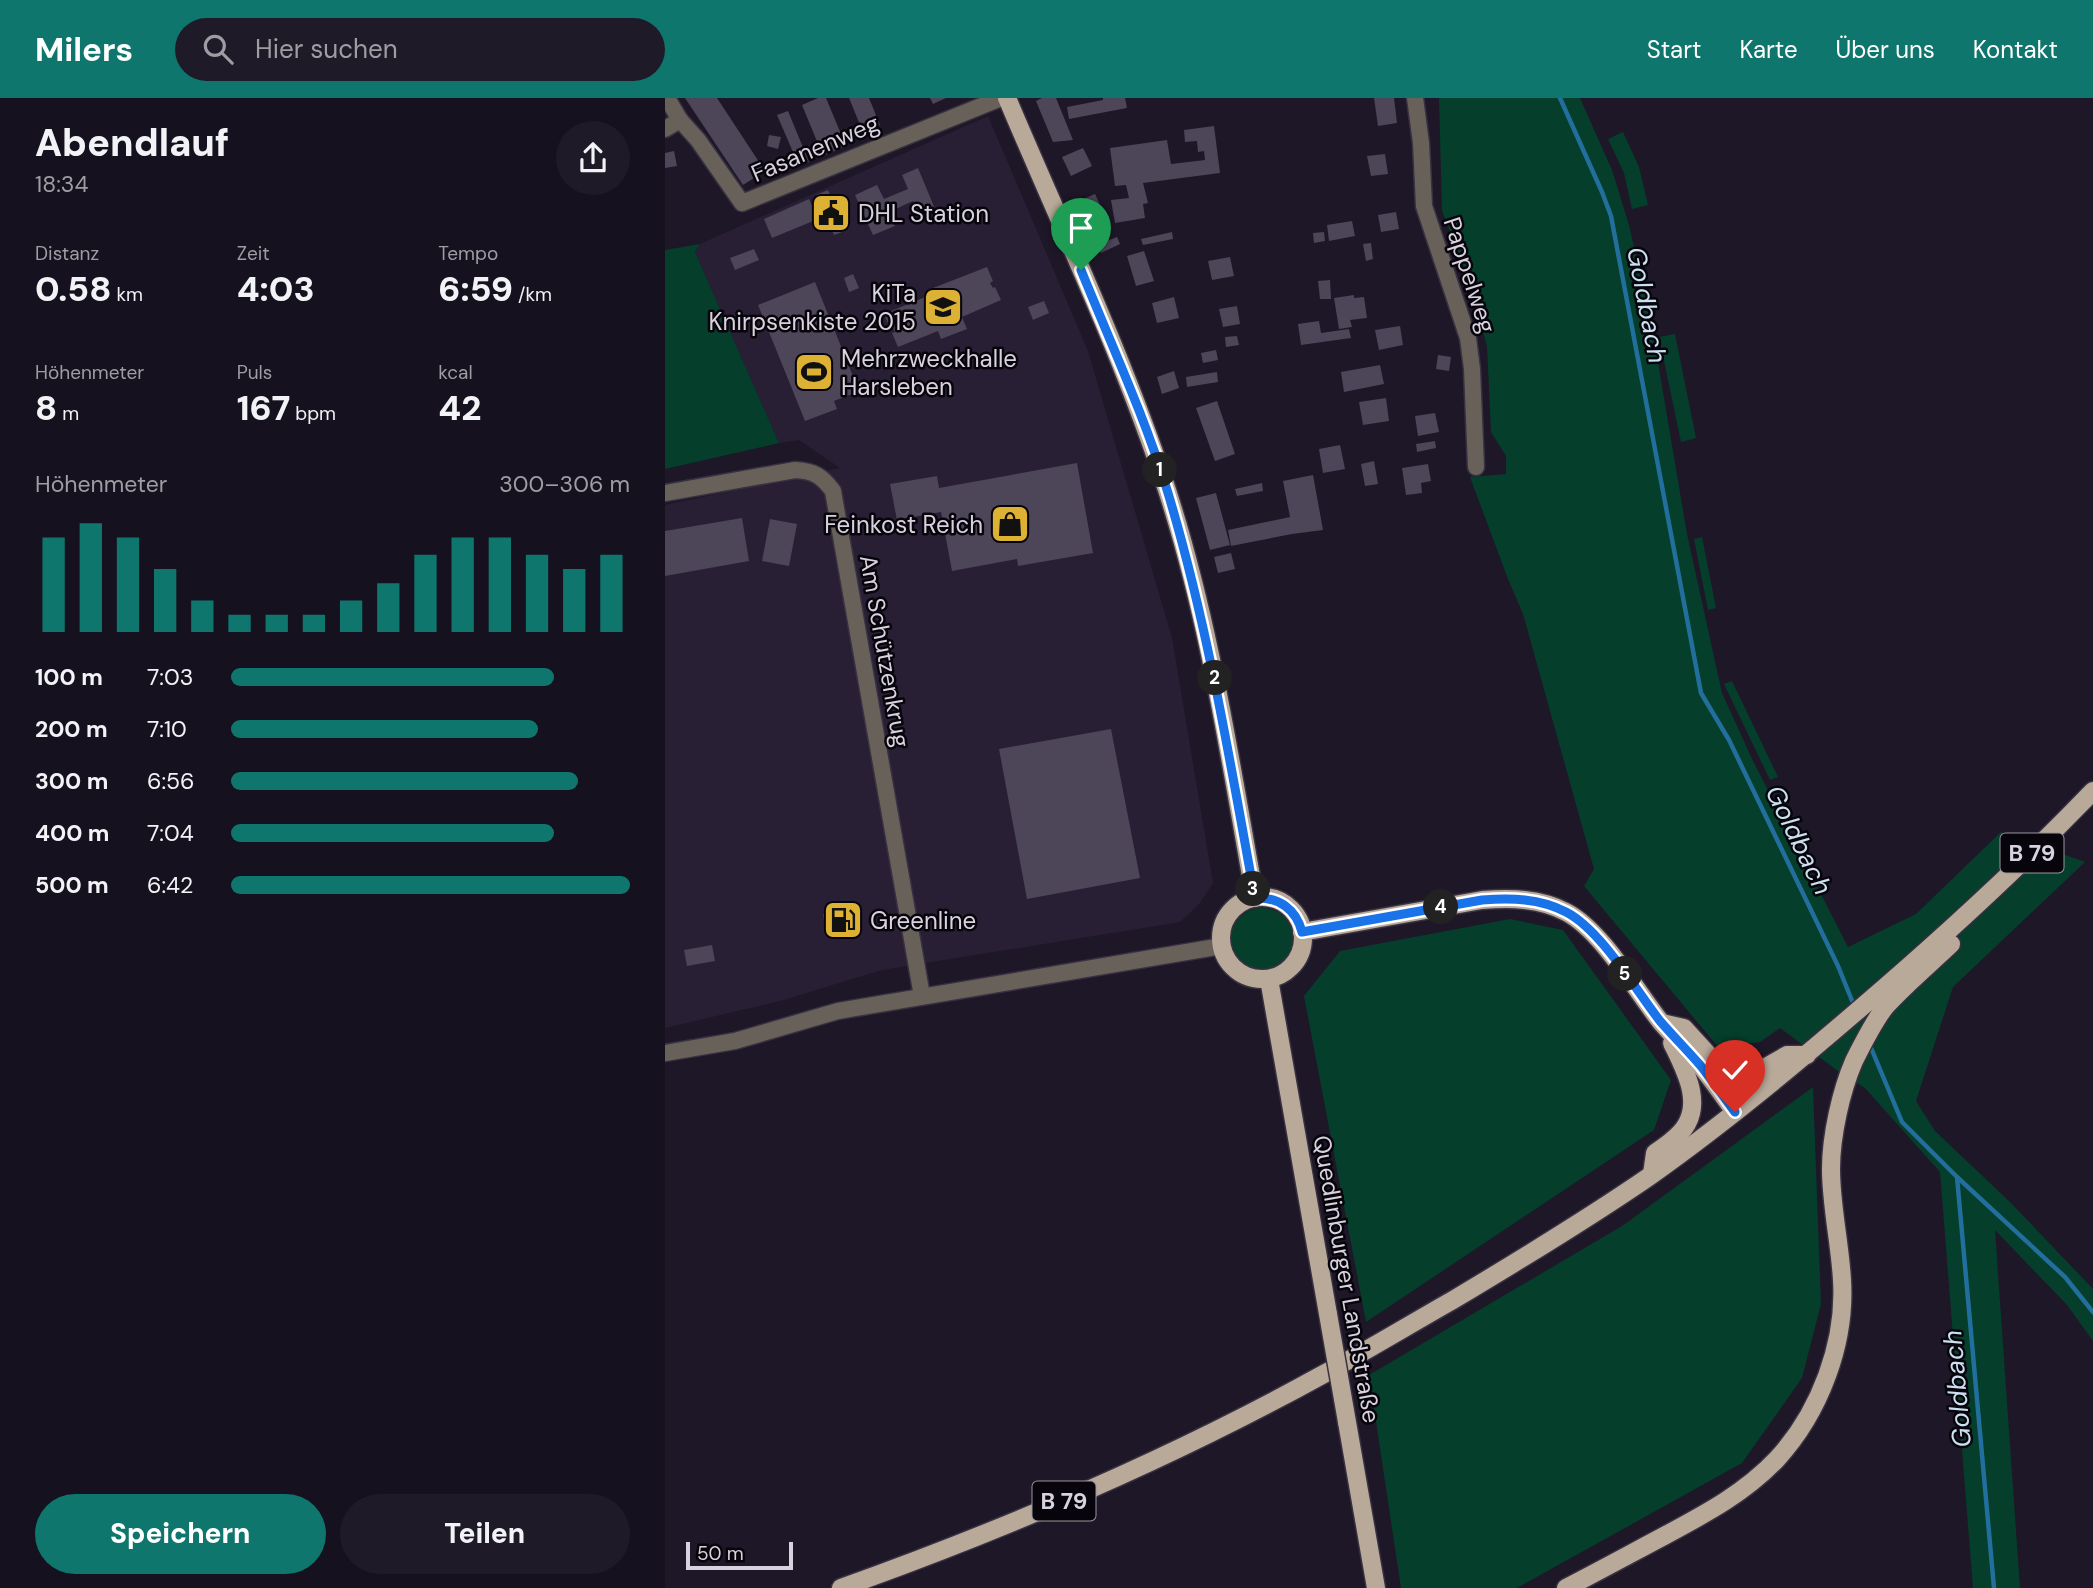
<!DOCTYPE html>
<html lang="de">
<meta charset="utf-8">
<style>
body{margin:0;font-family:"DM Sans",sans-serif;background:#1f1a27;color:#f1f3f6;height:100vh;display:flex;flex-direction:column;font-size:26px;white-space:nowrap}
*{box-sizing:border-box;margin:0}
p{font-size:23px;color:#9e9da4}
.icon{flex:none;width:38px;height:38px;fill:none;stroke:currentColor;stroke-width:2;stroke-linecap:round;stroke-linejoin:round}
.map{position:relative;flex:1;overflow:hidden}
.side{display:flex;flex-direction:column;background:#16111e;width:665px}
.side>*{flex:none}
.scale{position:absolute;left:21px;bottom:18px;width:107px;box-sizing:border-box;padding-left:7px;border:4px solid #d7d2de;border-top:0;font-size:19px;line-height:24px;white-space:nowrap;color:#d7d2de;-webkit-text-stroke:5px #07050b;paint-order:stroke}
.pin{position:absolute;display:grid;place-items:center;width:60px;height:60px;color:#fff;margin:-72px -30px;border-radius:50% 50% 50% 0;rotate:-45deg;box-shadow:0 0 7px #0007}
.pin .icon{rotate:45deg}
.km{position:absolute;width:35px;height:35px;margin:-18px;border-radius:50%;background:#222;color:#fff;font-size:19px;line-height:35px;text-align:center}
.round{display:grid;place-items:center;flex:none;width:74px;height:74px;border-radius:37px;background:#1f1a27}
.head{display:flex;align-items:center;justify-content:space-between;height:119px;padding:0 35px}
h1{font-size:38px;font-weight:800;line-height:52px}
.figures{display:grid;grid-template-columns:repeat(3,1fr);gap:10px;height:119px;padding:7px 35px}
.figures div{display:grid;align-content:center}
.figures b{font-size:35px;font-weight:800}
.figures small{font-size:19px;font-weight:400}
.figures p{font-size:19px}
.chart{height:196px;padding:14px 35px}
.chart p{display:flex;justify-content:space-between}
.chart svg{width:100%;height:126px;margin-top:7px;stroke:#0f766e;stroke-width:6}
.primary-button{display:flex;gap:14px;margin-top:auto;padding:14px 35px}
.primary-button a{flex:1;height:80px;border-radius:42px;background:#0f766e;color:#fff;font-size:28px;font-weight:800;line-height:80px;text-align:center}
.primary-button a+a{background:#1f1a27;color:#f1f3f6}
ul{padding:0 35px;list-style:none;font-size:23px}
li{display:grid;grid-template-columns:112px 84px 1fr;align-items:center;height:52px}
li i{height:18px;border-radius:9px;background:#0f766e}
header{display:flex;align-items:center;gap:42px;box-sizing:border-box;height:98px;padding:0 35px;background:#0f766e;color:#fff}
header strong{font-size:33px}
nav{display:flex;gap:38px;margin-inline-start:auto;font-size:24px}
.search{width:490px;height:63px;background:#1f1a27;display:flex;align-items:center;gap:18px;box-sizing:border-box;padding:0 24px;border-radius:38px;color:#9e9da4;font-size:26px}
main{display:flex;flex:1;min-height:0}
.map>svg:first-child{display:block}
.built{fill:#291f35}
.green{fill:#053e2b}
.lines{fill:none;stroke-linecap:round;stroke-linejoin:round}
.stream{stroke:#226e9c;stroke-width:4.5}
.building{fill:#4d4558}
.minor-casing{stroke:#383141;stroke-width:19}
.major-casing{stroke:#383141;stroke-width:21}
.minor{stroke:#686159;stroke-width:16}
.major{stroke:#b8a999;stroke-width:18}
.major-bridge-casing{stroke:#383141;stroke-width:21;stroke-linecap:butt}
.major-bridge{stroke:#b8a999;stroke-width:18}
.route-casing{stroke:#fff;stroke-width:14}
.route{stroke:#1a73e8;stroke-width:9}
.labels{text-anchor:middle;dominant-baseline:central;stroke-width:5;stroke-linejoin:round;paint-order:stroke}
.shield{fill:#07050b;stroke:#99949f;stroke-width:2}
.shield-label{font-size:23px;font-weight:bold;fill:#d7d2de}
.street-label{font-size:24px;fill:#d7d2de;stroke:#07050b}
.poi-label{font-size:24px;fill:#d7d2de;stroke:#07050b;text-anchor:start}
.water-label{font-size:26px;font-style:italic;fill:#cbe0f0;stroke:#07050b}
</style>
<header>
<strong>Milers</strong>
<div class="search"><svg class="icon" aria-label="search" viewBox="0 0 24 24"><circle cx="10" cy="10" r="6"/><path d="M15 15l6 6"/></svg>Hier suchen</div>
<nav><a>Start</a><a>Karte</a><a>Über uns</a><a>Kontakt</a></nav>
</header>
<main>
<section class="side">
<div class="head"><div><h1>Abendlauf</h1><p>18:34</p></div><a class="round"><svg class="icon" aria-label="share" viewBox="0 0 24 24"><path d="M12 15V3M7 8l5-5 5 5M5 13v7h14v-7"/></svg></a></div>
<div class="figures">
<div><p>Distanz</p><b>0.58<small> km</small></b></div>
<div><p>Zeit</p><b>4:03</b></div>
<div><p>Tempo</p><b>6:59<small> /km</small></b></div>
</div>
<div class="figures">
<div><p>Höhenmeter</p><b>8<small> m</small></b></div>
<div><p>Puls</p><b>167<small> bpm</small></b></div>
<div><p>kcal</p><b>42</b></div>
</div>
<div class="chart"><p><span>Höhenmeter</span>300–306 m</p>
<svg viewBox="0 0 160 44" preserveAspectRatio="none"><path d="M5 44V11M15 44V6M25 44V11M35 44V22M45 44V33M55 44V38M65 44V38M75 44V38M85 44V33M95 44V27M105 44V17M115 44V11M125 44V11M135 44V17M145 44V22M155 44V17"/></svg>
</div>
<ul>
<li><b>100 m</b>7:03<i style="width:81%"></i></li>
<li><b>200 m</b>7:10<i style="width:77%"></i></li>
<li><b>300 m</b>6:56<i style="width:87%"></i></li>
<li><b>400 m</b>7:04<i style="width:81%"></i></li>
<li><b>500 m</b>6:42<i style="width:100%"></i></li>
</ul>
<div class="primary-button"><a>Speichern</a><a>Teilen</a></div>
</section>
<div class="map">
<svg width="1428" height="1490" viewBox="0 0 1428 1490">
<rect width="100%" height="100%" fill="#1e1728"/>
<path class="built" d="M323 18 423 253 507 540 548 785 534 806 515 824 217 872 115 903 0 930V407L175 370 134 342 114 345 30 154 35 146Z"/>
<g class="green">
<path d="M774 0H915L947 72 964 127 987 229 1022 436 1057 595 1088 663 1183 849 1251 816 1336 734 1420 764 1288 889 1251 1003 1270 1033 1346 1105 1428 1191V1243L1402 1207 1330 1132 1355 1490H1308L1275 1074 1200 990 1173 973 1115 930 1095 944 1053 949 919 788 929 771 858 516 843 481 805 379 841 376V358L826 334 822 248 802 177 777 113Z"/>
<path d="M958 34 974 69 983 107 967 111 959 75 943 41Z"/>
<path d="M35 146 30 154 114 345 0 371V152Z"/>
<path d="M1010 236 1031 340 1016 344 994 239Z"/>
<path d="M1037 439 1051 510 1043 512 1029 441Z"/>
<path d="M1067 583 1113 679 1105 682 1059 586Z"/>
<circle cx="597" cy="841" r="31"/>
<path d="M845 821 898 832 1006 982 989 1032 701 1224 639 898 675 853Z"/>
<path d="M1148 989 1156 1206 1137 1280 1077 1365 852 1490H736L704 1277 957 1128Z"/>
</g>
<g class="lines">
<g class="stream">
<path d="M895 0 937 94 946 118 1036 595 1064 642 1173 868 1190 910"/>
<path d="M1204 945 1237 1024 1292 1079 1329 1490"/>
<path d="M1292 1079 1400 1179 1428 1214"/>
</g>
</g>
<g class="building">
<path d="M20 0H52L100 73 78 87Z"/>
<path d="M153 0H161L181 48 158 58 137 7Z"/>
<path d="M184 0H204L215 27 198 34Z"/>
<path d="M265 0H281L268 6Z"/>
<path d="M377 0H391L408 42 388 44 371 3Z"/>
<path d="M438 0H460L462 10 404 21 402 9 438 2Z"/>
<path d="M709 0H729L732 25 713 28Z"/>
<path d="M123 13 144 64 134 68 112 17Z"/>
<path d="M549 28 555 75 478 85 483 105 478 106 480 120 450 125 446 102 464 100 461 87 450 88 445 50 502 42 506 66 540 62 539 53 533 54 532 43 520 44 519 32Z"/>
<path d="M104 37 116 39 113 51 102 48Z"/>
<path d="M418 50 427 68 406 78 397 59Z"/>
<path d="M9 53 12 68 0 70V55Z"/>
<path d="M720 56 723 76 706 78 702 58Z"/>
<path d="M253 70 270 111 254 118 248 103 224 114 230 128 208 137 190 97 212 87 219 101 243 91 237 77Z"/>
<path d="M163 92 180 133 169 137 151 97Z"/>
<path d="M430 96 445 129 428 137 414 103Z"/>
<path d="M144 101 153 121 107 140 99 121Z"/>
<path d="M731 114 734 131 716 134 713 117Z"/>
<path d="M687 123 690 138 664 143 662 127Z"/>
<path d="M507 134 508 141 478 147 476 141Z"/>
<path d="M659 134 660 143 649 145 648 135Z"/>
<path d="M452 139 455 146 436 155 432 147Z"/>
<path d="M706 145 708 161 701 163 698 146Z"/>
<path d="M89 151 94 162 70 172 65 160Z"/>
<path d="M479 153 489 183 471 188 462 158Z"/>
<path d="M565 159 569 178 547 182 543 163Z"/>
<path d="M322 169 328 183 325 185 328 190 330 189 336 202 297 219 302 231 276 241 273 233 233 249 227 235 230 234 228 229 225 230 219 216 270 195 268 190Z"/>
<path d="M188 176 194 190 184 194 179 180Z"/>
<path d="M665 182 666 201H655L653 183Z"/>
<path d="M150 184 194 293 169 303 172 311 140 323 93 207Z"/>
<path d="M689 197V200L699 199 702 220 685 222 687 229 674 231 669 200Z"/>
<path d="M509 199 514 220 492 225 487 205Z"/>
<path d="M379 203 384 215 368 222 363 209Z"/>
<path d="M572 208 575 226 558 229 554 211Z"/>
<path d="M654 223 656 235 684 231 686 240 636 247 633 226Z"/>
<path d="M735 228 738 247 714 252 710 232Z"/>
<path d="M572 238 574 247 561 249 560 239Z"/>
<path d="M551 252 553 262 538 265 536 255Z"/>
<path d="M773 257 786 259 784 273 771 271Z"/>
<path d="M715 267 719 286 679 294 676 274Z"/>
<path d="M509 273 514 290 497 296 492 279Z"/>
<path d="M552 274 553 284 522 289 521 279Z"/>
<path d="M721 300 724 323 698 327 694 304Z"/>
<path d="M552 303 570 356 550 363 531 310Z"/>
<path d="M770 315 774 334 753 338 750 318Z"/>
<path d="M770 343 771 350 752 354 751 346Z"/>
<path d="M675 347 680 371 658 375 654 351Z"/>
<path d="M709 363 713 386 700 388 696 366Z"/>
<path d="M412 365 428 455 353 468 352 461 287 473 276 414 232 422 225 386 272 378 274 390Z"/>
<path d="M763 366 766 383 756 385 757 395 741 397 737 370Z"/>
<path d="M648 377 658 432 627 436 566 448 563 432 625 419 618 383Z"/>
<path d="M597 385 598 393 572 398 570 391Z"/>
<path d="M551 395 565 447 545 452 531 400Z"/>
<path d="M77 420 84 463 0 478V433Z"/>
<path d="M105 421 132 426 124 468 97 463Z"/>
<path d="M566 455 570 471 553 475 549 459Z"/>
<path d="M446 631 475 780 362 801 334 651Z"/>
<path d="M193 813 194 829 160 832 158 816Z"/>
<path d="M47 847 50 863 22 868 19 852Z"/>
</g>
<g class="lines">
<g class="minor-casing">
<g id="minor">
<path d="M750 0 756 45 759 108 803 240 807 271 811 369"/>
<path d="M15 22 33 42 77 105 336 0"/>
<path d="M0 31 15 22 2 0"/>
<path d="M0 395 130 372C149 373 157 378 168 393L257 898"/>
<path d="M0 955 70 943 173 913 557 848"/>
</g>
</g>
<g class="major-casing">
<g id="major">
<path d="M342 0C397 130 458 258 502 392 545 525 565 663 590 800"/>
<circle cx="597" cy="840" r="41"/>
<path d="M637 834 817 802C846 800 874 800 901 814 936 832 970 891 995 923 1008 938 1022 952 1035 967 1047 982 1059 999 1070 1014"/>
<path d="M604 881 663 1216"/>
<path d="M997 925 1019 930 1050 964 1081 975 1094 973 1122 957H1142"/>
<path d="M987 1076 990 1055C999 1049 1009 1042 1016 1034 1040 1007 1020 972 1007 945"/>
<path d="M682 1324 711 1490"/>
<path d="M176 1490C341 1431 503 1362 657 1277 701 1253 744 1227 788 1202 855 1162 921 1122 985 1078 1057 1027 1125 971 1191 914 1273 844 1353 771 1428 693"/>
<path d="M901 1490C934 1473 967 1455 999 1438 1040 1416 1080 1395 1112 1361 1155 1314 1181 1245 1177 1182 1175 1145 1166 1108 1166 1071 1166 1038 1176 993 1189 963 1196 949 1211 920 1221 908 1241 886 1264 867 1286 846"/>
</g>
</g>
<use href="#minor" class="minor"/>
<use href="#major" class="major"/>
<g class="major-bridge-casing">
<path id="major-bridge" d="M663 1216 682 1324"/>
</g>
<use href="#major-bridge" class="major-bridge"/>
</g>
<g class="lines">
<g class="route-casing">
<path id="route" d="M416 172C446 246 480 319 503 395 543 528 565 664 590 800 614 799 631 811 637 834L817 802C846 800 874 800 901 814 936 832 970 891 995 923 1008 938 1022 952 1035 967 1047 982 1059 999 1070 1014"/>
</g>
<use href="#route" class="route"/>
</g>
<defs>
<g id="civic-square" transform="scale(2.0125)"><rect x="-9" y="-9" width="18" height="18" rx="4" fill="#ddb133" stroke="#07050b"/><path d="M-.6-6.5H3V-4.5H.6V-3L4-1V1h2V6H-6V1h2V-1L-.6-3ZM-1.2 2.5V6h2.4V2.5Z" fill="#111"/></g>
<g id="school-square" transform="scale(2.0125)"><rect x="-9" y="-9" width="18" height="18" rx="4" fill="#ddb133" stroke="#07050b"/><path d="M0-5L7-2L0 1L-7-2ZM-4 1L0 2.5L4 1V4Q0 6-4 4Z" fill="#111"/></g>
<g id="stadium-square" transform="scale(2.0125)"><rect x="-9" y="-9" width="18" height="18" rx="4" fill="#ddb133" stroke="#07050b"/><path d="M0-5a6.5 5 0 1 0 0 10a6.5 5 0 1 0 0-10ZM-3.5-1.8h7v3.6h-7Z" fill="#111"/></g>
<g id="shop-square" transform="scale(2.0125)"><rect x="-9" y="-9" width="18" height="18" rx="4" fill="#ddb133" stroke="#07050b"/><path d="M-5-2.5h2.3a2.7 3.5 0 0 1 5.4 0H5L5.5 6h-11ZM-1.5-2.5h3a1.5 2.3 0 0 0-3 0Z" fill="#111"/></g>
<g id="fuel-square" transform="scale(2.0125)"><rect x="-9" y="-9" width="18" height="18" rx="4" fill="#ddb133" stroke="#07050b"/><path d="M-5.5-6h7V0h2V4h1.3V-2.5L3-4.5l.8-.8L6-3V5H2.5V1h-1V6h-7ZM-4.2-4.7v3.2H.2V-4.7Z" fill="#111"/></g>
</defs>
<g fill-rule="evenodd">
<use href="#civic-square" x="166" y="115"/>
<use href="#school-square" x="278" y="209"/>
<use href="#stadium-square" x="149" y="274"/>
<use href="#shop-square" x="345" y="426"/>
<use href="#fuel-square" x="178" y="822"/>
</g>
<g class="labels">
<g class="shield">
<rect x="1335.5" y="735.5" width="63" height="39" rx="5"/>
<rect x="367.5" y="1383.5" width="63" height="39" rx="5"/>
</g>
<g class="shield-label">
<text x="1367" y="755">B 79</text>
<text x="399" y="1403">B 79</text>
</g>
<g class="street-label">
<text transform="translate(150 50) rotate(-23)">Fasanenweg</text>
<text transform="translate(805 177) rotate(72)">Pappelweg</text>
<text transform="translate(220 553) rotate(80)">Am Schützenkrug</text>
<text transform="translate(682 1181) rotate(80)">Quedlinburger Landstraße</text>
</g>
<g class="poi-label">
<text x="193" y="115">DHL Station</text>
<text x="251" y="195" text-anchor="end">KiTa<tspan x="251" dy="28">Knirpsenkiste 2015</tspan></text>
<text x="176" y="260">Mehrzweckhalle<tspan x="176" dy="28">Harsleben</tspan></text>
<text x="318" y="426" text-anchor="end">Feinkost Reich</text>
<text x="205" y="822">Greenline</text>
</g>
<g class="water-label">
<text transform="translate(982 207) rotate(79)">Goldbach</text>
<text transform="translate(1134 742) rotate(64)">Goldbach</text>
<text transform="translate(1292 1291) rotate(-95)">Goldbach</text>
</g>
</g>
</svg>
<div class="scale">50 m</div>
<div class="pin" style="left:416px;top:172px;background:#1e9e55"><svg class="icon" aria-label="arrive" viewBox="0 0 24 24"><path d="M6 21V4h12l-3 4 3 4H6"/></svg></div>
<div class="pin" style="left:1070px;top:1014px;background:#d93025"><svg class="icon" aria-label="check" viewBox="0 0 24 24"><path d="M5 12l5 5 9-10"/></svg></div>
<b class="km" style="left:495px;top:372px">1</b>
<b class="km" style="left:550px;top:580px">2</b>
<b class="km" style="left:588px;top:791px">3</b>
<b class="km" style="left:776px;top:809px">4</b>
<b class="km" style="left:960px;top:876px">5</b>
</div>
</main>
